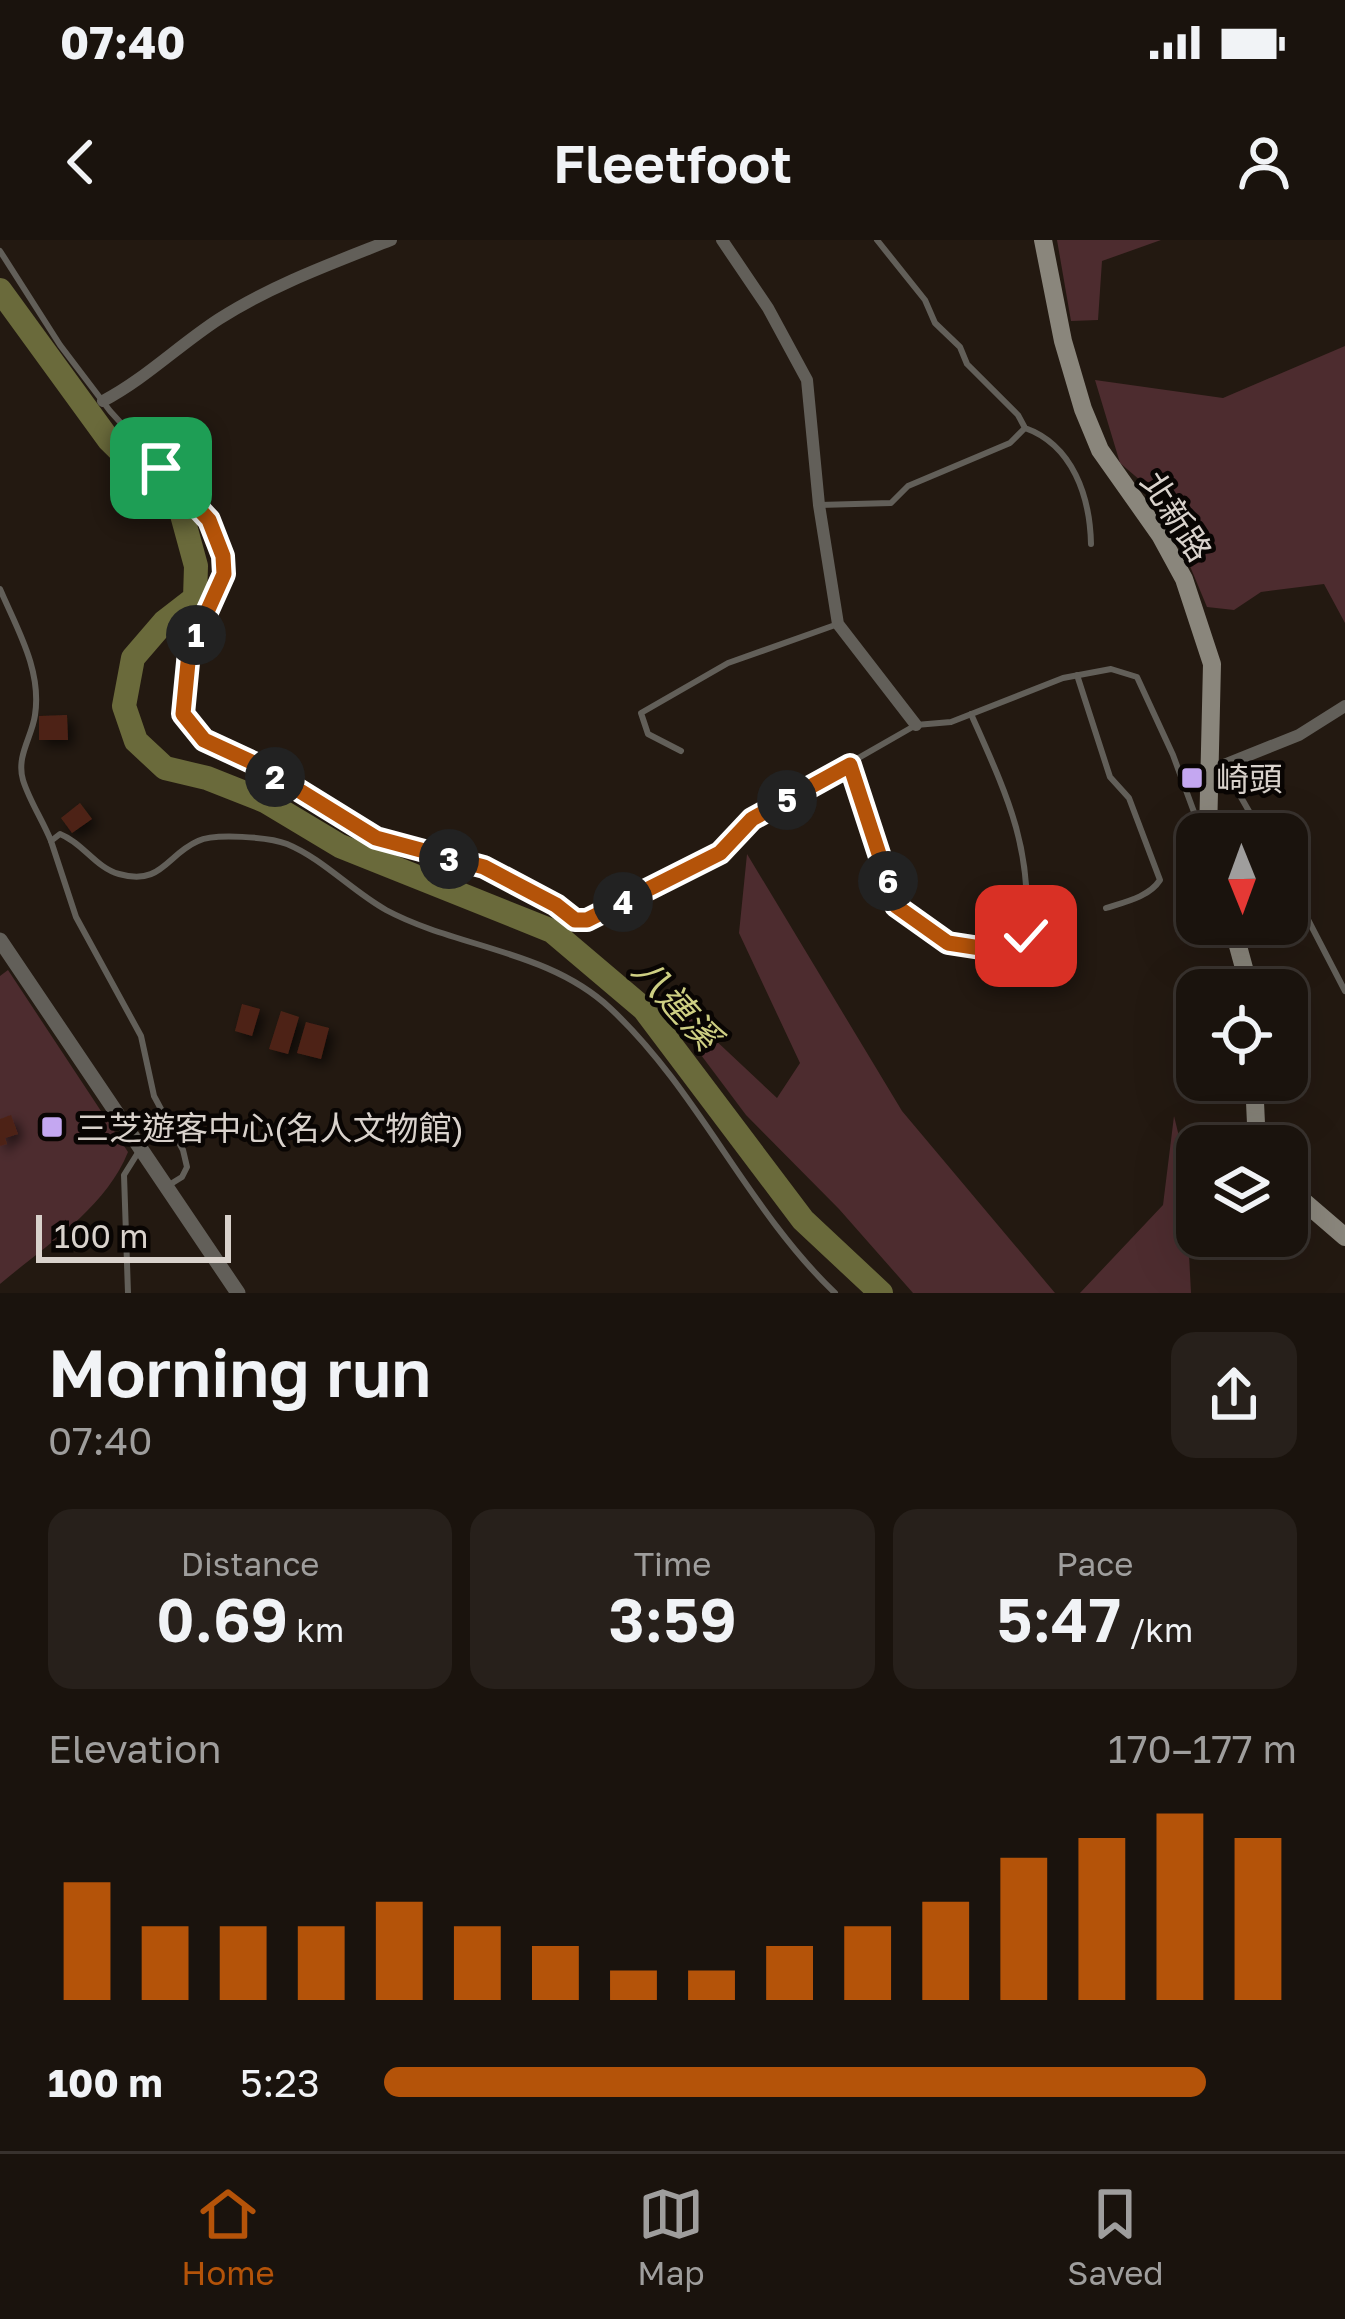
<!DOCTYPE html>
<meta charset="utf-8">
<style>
body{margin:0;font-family:"Golos Text","Noto Sans TC",sans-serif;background:#27201b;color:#f1f3f6;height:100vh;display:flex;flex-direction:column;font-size:45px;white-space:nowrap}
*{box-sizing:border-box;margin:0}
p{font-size:39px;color:#9f9e9d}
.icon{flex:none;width:66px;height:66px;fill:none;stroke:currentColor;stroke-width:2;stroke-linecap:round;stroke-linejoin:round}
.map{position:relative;height:1053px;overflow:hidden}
.details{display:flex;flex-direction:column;background:#1a130d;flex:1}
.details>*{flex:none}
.needle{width:78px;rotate:179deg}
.tools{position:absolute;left:1176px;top:573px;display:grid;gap:24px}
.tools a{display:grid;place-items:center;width:132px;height:132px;border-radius:24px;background:#1a130d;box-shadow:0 12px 48px #0002,0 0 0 3px #38322e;font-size:60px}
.scale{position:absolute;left:36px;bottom:30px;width:195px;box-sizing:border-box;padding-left:12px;border:6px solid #d9d2cc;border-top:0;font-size:33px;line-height:42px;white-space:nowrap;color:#d9d2cc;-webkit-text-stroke:9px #090503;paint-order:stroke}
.pin{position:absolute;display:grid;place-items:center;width:102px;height:102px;color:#fff;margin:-51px;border-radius:24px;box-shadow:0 6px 18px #0006}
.km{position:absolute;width:60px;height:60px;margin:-30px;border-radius:50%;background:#222;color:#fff;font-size:33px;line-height:60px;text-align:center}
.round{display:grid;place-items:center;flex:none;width:126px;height:126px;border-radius:24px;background:#27201b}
.head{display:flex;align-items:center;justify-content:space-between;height:204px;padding:0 48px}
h1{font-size:66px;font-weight:600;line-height:90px}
.stats{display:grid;grid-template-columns:repeat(3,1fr);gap:18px;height:204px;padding:12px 48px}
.stats div{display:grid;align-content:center;border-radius:24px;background:#27201b;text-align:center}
.stats b{font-size:60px;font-weight:600}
.stats small{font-size:33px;font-weight:400}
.stats p{font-size:33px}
.chart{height:336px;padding:24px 48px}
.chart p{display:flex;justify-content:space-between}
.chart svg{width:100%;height:216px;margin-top:12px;stroke:#b45309;stroke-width:6}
ul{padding:0 48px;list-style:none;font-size:39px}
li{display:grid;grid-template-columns:192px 144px 1fr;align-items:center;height:90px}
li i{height:30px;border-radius:15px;background:#b45309}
.status{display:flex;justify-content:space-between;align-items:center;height:84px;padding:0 60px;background:#1a130d;direction:ltr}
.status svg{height:33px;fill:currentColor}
header{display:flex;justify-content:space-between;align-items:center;height:156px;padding:0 48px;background:#1a130d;font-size:54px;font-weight:600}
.tab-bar{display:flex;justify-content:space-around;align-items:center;height:168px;border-top:3px solid #38322e;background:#1a130d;font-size:33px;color:#9f9e9d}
.tab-bar a{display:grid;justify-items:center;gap:6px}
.tab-bar .on{color:#b45309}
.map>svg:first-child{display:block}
.green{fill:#4d2c2f}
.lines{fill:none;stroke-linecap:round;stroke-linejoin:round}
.river{stroke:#6a6a3b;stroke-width:24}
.building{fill:#4e2317;filter:url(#shadow)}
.service{stroke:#625f59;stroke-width:6}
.minor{stroke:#625f59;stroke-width:12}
.tertiary{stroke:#625f59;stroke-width:15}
.secondary{stroke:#8a867c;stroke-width:18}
.route-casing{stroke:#fff;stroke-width:24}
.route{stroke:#b45309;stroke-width:15}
.poi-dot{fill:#c4a7f1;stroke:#090503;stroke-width:4.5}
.labels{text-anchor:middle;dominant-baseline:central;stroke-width:9;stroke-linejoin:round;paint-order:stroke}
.street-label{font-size:33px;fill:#d9d2cc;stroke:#090503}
.poi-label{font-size:33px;fill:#d9d2cc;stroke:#090503;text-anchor:start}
.water-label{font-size:36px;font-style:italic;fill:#cecf83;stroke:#090503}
</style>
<div class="status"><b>07:40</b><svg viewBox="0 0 49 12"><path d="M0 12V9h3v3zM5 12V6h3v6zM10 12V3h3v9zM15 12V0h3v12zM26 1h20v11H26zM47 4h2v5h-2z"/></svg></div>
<header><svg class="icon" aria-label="back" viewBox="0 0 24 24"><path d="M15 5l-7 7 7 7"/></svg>Fleetfoot<svg class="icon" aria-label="person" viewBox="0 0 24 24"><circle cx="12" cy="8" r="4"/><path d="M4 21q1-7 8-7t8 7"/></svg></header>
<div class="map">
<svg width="1345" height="1053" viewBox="0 0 1345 1053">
<defs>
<filter id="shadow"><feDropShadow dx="5.5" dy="5.5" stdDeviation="6" flood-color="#0009"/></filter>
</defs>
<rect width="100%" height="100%" fill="#231911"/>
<g class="green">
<path d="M1057 0H1161L1102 21 1098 80 1071 81Z"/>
<path d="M1345 106V383L1324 344 1261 352 1234 370 1207 367 1162 259 1120 223 1095 140 1223 158Z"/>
<path d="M747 614 902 871 1055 1053H913L839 969 746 875 668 771 679 766 777 858 800 823 739 693Z"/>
<path d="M8 730 128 912C105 969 46 1005 0 1044V736Z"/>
<path d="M1174 876 1184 917 1191 1053H1080L1163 965Z"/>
</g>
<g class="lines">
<path class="river" d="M0 50 109 200 181 271 196 326 195 358 164 382 133 418 124 466 136 501 165 528 207 538 265 561 340 606 552 691 644 769 803 980 881 1053"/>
</g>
<g class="building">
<path d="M67 475 68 500H39V476Z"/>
<path d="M80 563 92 579 72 593 61 578Z"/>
<path d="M242 764 260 769 252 796 235 791Z"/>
<path d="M281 771 299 777 288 814 269 809Z"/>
<path d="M306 782 329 788 321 819 297 813Z"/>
<path d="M11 875 18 894 5 898 7 904 0 906V879Z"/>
</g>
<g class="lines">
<g class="service">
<path d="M877 0 925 60 935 83 960 107 967 124 1018 175 1025 188C1073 205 1090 257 1091 304"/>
<path d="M0 11 60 105 110 171 209 280 223 316 224 335 189 411 183 474 204 499 258 525 376 598 484 627 556 665 575 680H587L720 613 752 579 916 485 951 482 1063 438 1111 429 1137 437 1173 515 1201 591"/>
<path d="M819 265 891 263 908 246 1010 203 1025 188"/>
<path d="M0 349C17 389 42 430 35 475 32 497 16 516 23 540 29 560 43 581 51 601"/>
<path d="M1077 435 1110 537 1129 558 1160 640C1149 657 1125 662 1106 668"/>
<path d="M681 511 648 494 641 473 728 423 838 384"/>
<path d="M849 525 896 666 948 703 1000 711 1026 696C1033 607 1006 553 971 474"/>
<path d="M1212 532 1234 545 1262 594"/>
<path d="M1287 639 1345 751"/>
<path d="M169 945 182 937 187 927 183 910 154 856 141 796 76 677 51 601 60 594C83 603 96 628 119 634 162 646 166 615 198 601 214 593 270 597 287 604 323 619 352 651 386 670 457 708 548 710 610 768 699 851 747 969 835 1053"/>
<path d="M128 1053 124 935 139 911"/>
</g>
<g class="minor">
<path d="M722 0 768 68 807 140 819 265 838 384 916 485"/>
<path d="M103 161C145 139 179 105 219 79 272 45 333 23 391 0"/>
<path d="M1209 531 1299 495 1345 466"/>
</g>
<path class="tertiary" d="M0 700 238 1053"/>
<g class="secondary">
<path d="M1043 0 1063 101 1083 169 1100 210 1160 295 1184 339 1212 424 1208 594"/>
<path d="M1232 684 1250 750"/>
<path d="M1254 840 1257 906"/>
<path d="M1287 947 1345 997"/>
</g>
</g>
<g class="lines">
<g class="route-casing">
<path id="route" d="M161 228 209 280 223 316 224 334 189 412 183 474 204 500 258 525 376 598 484 627 556 665 575 680H587L720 613 752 579 850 525 896 666 948 703 1000 711 1026 696"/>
</g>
<use href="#route" class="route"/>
</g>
<g class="poi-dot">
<rect x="1180" y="526" width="24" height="24" rx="6"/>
<rect x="40" y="875" width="24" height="24" rx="6"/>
</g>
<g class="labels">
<g class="street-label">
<text transform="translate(1177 276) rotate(57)">北新路</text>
</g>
<g class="poi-label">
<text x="1216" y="538">崎頭</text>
<text x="76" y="887">三芝遊客中心(名人文物館)</text>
</g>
<g class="water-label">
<text transform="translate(677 763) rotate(48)">八連溪</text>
</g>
</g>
</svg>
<div class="tools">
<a><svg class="needle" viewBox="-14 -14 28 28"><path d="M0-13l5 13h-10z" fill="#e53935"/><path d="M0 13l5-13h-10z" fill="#9f9e9d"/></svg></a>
<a><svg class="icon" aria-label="locate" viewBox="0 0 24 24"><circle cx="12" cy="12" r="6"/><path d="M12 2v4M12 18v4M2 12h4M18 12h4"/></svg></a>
<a><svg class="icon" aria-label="layers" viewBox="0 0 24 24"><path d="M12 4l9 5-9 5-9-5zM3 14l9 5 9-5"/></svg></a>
</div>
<div class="scale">100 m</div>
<div class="pin" style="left:161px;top:228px;background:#1e9e55"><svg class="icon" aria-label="arrive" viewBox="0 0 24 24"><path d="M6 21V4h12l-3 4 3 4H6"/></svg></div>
<div class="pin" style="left:1026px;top:696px;background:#d93025"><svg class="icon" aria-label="check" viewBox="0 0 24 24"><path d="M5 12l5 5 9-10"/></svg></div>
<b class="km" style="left:196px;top:395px">1</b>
<b class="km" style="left:275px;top:537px">2</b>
<b class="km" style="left:449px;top:619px">3</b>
<b class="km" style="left:623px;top:662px">4</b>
<b class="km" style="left:787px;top:560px">5</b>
<b class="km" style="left:888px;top:641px">6</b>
</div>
<section class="details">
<div class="head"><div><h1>Morning run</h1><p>07:40</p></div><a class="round"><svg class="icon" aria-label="share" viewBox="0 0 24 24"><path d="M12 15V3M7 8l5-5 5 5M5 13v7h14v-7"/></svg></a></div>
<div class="stats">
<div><p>Distance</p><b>0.69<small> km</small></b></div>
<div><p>Time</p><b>3:59</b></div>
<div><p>Pace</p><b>5:47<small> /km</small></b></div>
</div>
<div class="chart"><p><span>Elevation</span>170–177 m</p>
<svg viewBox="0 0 160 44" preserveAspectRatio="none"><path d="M5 44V20M15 44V29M25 44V29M35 44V29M45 44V24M55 44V29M65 44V33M75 44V38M85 44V38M95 44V33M105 44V29M115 44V24M125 44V15M135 44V11M145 44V6M155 44V11"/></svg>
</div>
<ul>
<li><b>100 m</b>5:23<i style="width:90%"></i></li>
</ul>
</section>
<nav class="tab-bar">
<a class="on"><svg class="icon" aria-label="home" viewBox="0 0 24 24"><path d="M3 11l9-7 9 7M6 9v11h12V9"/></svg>Home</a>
<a><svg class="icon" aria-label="map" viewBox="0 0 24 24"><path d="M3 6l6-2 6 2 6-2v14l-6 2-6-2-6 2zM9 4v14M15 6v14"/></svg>Map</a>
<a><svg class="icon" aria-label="saved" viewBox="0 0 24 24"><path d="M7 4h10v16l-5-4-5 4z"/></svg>Saved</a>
</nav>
